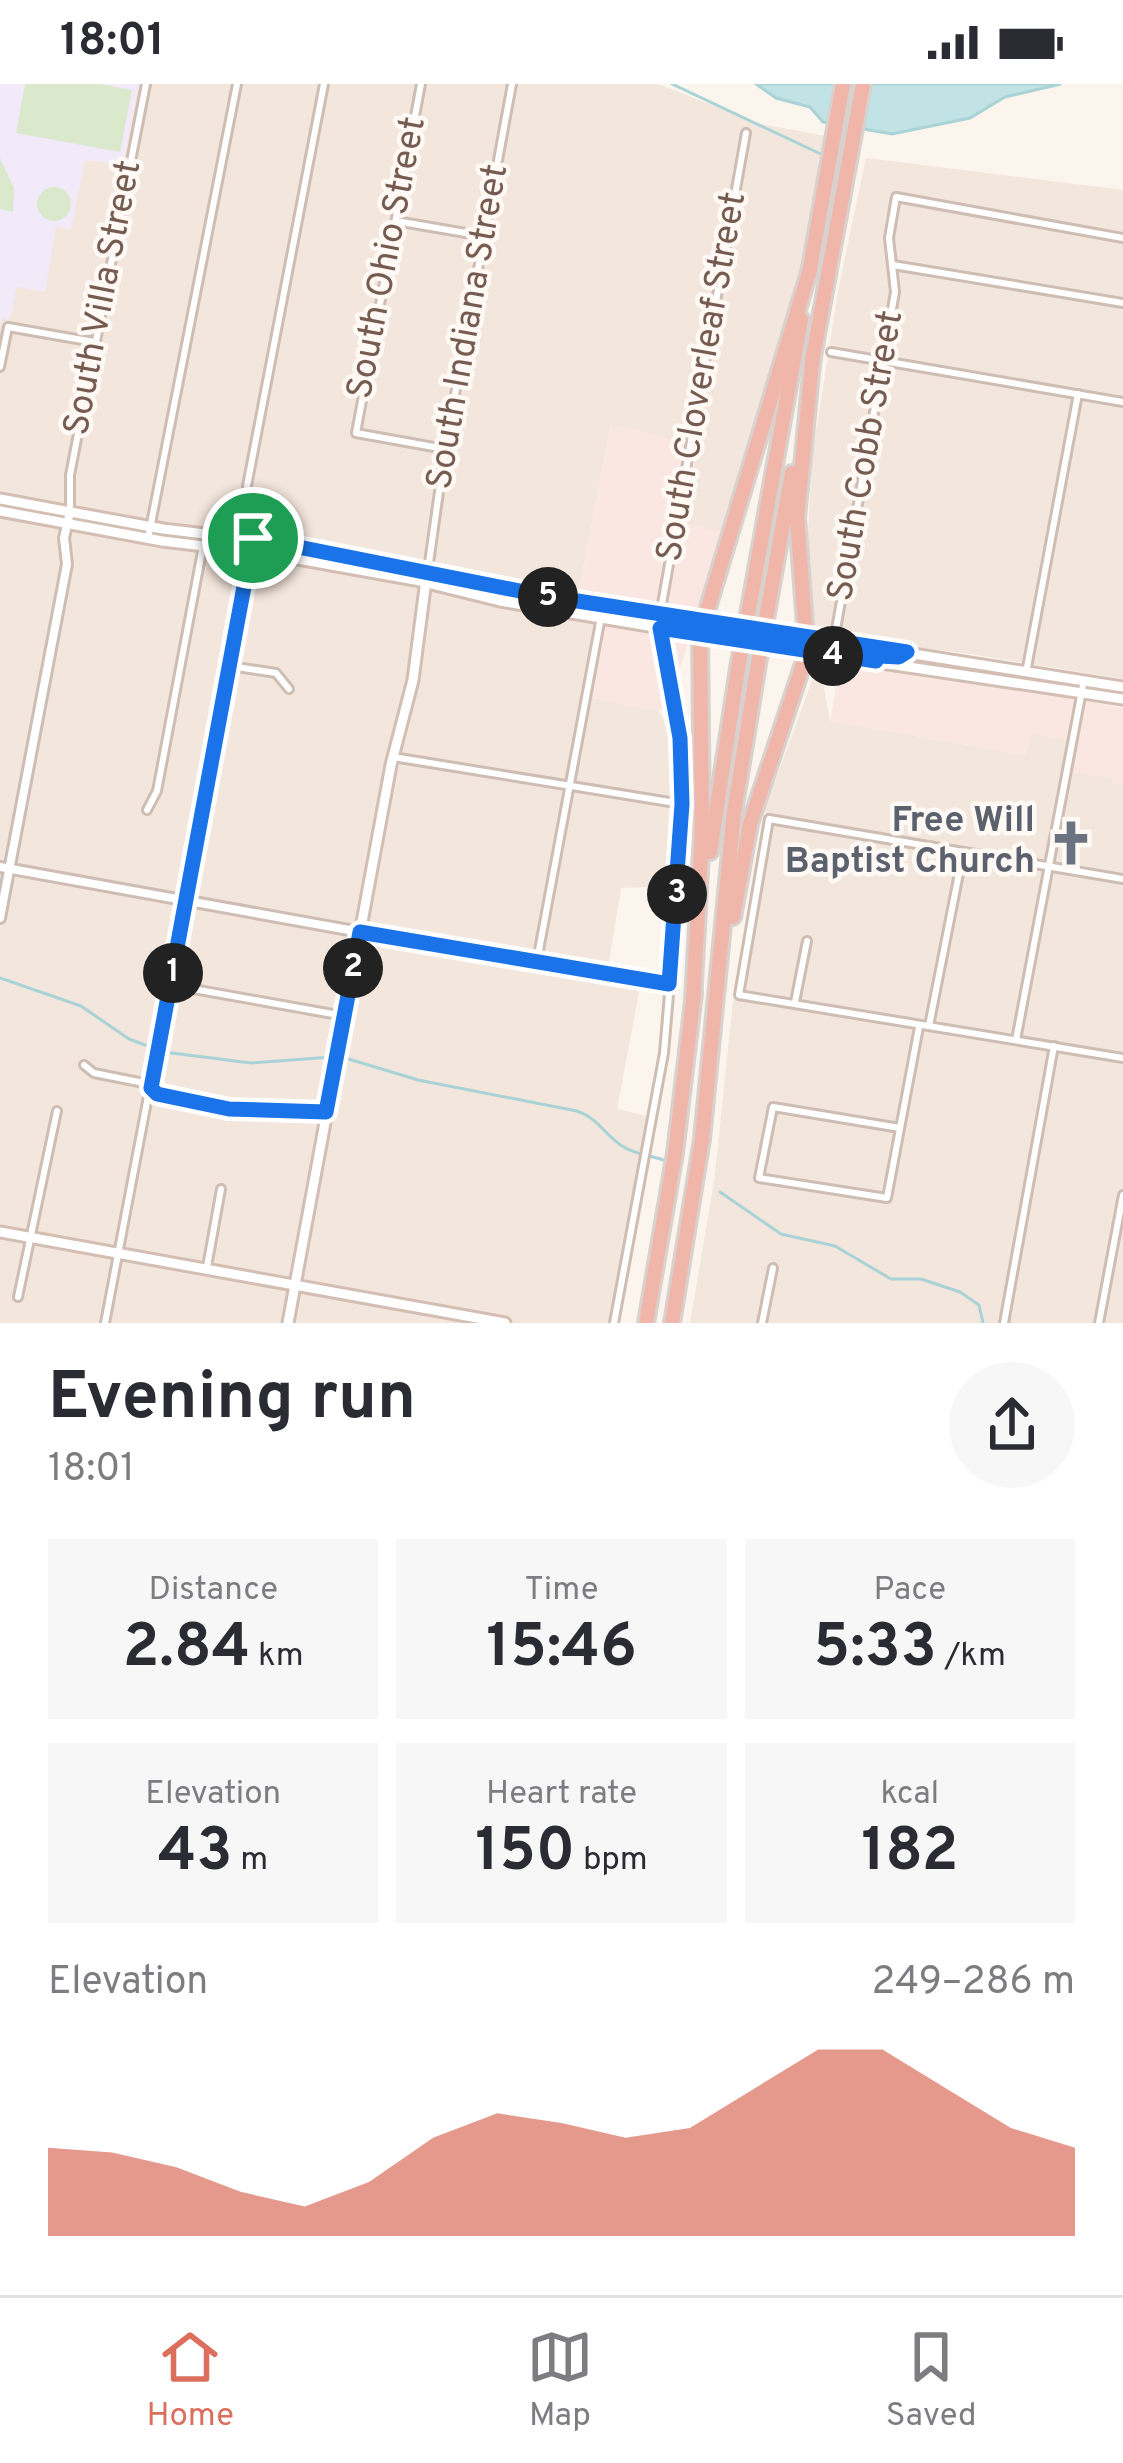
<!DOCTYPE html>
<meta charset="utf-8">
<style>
body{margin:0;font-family:Overpass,sans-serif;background:#f7f7f7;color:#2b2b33;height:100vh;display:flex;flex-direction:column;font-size:45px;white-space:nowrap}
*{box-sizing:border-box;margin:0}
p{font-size:39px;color:#7c7c81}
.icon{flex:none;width:66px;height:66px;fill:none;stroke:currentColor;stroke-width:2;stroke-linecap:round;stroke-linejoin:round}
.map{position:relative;height:1239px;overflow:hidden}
.side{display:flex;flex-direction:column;background:#fff;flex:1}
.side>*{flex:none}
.pin{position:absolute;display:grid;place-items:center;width:102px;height:102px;color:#fff;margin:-51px;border:6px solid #fff;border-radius:50%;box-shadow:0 3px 12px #0007}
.km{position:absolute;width:60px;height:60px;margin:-30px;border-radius:50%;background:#222;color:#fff;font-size:33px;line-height:60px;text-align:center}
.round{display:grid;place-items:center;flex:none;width:126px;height:126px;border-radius:63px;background:#f7f7f7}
.summary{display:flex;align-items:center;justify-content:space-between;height:204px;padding:0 48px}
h1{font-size:66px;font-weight:700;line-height:90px}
.stats{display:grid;grid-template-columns:repeat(3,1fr);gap:18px;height:204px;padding:12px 48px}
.stats div{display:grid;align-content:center;border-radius:0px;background:#f7f7f7;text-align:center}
.stats b{font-size:60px;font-weight:700}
.stats small{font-size:33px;font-weight:400}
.stats p{font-size:33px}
.chart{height:336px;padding:24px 48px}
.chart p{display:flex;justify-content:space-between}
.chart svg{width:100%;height:216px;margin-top:12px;fill:#db6e5d;opacity:.7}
.status{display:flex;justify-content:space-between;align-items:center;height:84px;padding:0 60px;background:#fff;direction:ltr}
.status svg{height:33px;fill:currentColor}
.dock{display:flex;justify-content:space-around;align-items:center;height:168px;border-top:3px solid #e1e1e2;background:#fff;font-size:33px;color:#7c7c81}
.dock a{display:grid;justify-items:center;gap:6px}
.dock .selected{color:#db6e5d}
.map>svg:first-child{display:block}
.residential{fill:#f3e6dc}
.commercial{fill:#fbe7e2}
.education{fill:#f2e9f9}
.green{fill:#dae9cc}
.water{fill:#c2e3e5;stroke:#a9d3d6;stroke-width:3}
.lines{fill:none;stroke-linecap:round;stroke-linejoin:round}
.stream{stroke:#a9d3d6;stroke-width:3}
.minor-casing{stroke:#cebdb3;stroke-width:12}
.tertiary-casing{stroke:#cebdb3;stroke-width:14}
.secondary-casing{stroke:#d3beb3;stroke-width:15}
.motorway-casing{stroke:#d9d1ce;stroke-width:20}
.minor{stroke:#fff;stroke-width:6}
.tertiary{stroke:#fff;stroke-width:8}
.secondary{stroke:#fff;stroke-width:9}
.motorway{stroke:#f0b6aa;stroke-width:14}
.motorway-bridge-casing{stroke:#d9d1ce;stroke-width:20;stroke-linecap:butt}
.motorway-bridge{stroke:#f0b6aa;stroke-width:14}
.route-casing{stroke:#fff;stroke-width:24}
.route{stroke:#1a73e8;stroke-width:15}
.labels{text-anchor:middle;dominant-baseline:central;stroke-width:9;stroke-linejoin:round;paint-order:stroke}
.street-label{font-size:36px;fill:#765b51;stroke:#fef9f4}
.worship-label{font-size:36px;font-weight:bold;fill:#5b616d;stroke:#fef9f4;text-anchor:end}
</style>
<div class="status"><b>18:01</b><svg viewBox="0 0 49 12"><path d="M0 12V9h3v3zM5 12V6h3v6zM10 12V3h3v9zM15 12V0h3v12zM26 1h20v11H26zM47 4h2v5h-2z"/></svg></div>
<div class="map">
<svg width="1123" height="1239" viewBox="0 0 1123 1239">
<rect width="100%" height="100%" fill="#fcf5ed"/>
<g class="residential">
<path d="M0 0H658L761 40 826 52 804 190 725 449 684 440 611 340 578 511 605 544 593 614 659 627 672 655 671 802 621 804 608 883 639 908 617 1025 647 1032 610 1239H0Z"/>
<path d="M866 74 1123 106V595L964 569 821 552 812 537 807 467 812 373 839 202Z"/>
<path d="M819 578 830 637 1025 671 1031 649 1067 655 1112 694 1113 699 1123 701V1239H690L714 1098 733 918 745 902 773 743 764 727Z"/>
</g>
<g class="commercial">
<path d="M611 340 698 362 684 440 725 449 667 622 659 627 593 614 605 544 578 512Z"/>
<path d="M840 583 923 588 1123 624V701L1112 699 1111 694 1074 689 1066 655 1031 649 1025 671 830 637Z"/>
</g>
<path class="education" d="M0 0H139L123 81 85 76 71 146 56 143 45 208 17 203 10 235 2 234 0 244Z"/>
<g class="green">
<path d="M25 0H101L132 6 120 68 16 49Z"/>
<path d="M0 74 14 104 13 128 0 125Z"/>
<circle cx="54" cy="120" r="17"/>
</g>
<path class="water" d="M756 0H1061L1005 13 970 34 892 50 823 38 810 23 776 14Z"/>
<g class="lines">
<g class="stream">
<path d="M672 0 825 72"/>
<path d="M0 894 81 922 129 955 164 968 251 979 332 973"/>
<path d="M342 973 418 996 577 1027C598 1034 604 1050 622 1062 635 1071 653 1071 668 1078"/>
<path d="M720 1108 781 1150 835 1162 891 1195H921L960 1208 979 1221 983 1239"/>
</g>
<g class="minor-casing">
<g id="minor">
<path d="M421 0 356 349 445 365"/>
<path d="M396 137 483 152"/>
<path d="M893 181 1123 219"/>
<path d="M831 268 1123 318"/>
<path d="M0 283 8 243 94 258"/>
<path d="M70 428V391L146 0"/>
<path d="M148 455 237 0"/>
<path d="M253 457 247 402 324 0"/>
<path d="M428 486 445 365 512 0"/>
<path d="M834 557 895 208 889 154 896 113 1123 154"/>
<path d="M230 582 276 589 289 605"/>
<path d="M1026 589 1078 310"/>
<path d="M393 673 682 720"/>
<path d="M147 726 157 707 203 462"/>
<path d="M1123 795 769 735 739 911 1123 974"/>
<path d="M360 848 669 900"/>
<path d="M537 877 603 522"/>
<path d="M171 901 344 932"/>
<path d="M795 918 807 857"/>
<path d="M929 942 963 769"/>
<path d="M1016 956 1084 596"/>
<path d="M84 981 94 989 144 999 157 1010 228 1025 326 1028"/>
<path d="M900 1044 773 1023 759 1094 887 1114 919 943"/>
<path d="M207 1183 221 1105"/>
<path d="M18 1213 57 1027"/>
<path d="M105 1239 251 470"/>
<path d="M614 1239 664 969 675 840 682 720 680 654 660 531 746 49"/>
<path d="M762 1239 773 1184"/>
<path d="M1004 1239 1054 962"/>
<path d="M1099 1239 1123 1111"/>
</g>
</g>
<g class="tertiary-casing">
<g id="tertiary">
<path d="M0 783 360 848"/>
<path d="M0 834 67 480 64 454 70 428"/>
</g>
</g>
<g class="secondary-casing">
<g id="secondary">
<path d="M0 415 163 445 280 459 545 512 1123 603"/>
<path d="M0 427 162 457 270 470 415 496 500 517 744 558"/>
<path d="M761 561 1123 615"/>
<path d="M0 1148 505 1239"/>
<path d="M288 1239 391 681 413 596 426 496"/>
</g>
</g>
<g class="motorway-casing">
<g id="motorway">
<path d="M809 190 843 0"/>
<path d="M812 278 863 0"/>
<path d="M749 525 801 235"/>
<path d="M767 529 792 389"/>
<path d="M710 768 739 578"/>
<path d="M733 833 750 740 807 568 797 433 813 270"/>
<path d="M693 917 702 749 700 550 810 185"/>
<path d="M646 1239 675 1069 694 909"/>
<path d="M672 1239 702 1055 734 728 758 580"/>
</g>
</g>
<use href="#minor" class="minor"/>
<use href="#tertiary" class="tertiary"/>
<use href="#secondary" class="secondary"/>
<use href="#motorway" class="motorway"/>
<g class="motorway-bridge-casing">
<g id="motorway-bridge">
<path d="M739 578 749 525"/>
<path d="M758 580 767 529"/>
</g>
</g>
<use href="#motorway-bridge" class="motorway-bridge"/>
</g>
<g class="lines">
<g class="route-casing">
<path id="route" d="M253 454 545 512 907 568 899 573 879 572 876 577 660 544 680 654 682 720 669 900 360 848 326 1028 229 1025 157 1010 151 1004Z"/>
</g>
<use href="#route" class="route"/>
</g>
<defs>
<g id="church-bare" transform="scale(3.6)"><path d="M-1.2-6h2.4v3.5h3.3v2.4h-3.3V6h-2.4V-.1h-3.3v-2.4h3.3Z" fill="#6b7280" stroke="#fef9f4" stroke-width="2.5" paint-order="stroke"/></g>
</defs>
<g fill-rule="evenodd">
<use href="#church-bare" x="1071" y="759"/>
</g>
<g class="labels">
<g class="street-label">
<text transform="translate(388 174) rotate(-79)">South Ohio Street</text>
<text transform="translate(104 214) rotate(-79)">South Villa Street</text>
<text transform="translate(469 243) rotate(-80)">South Indiana Street</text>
<text transform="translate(703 293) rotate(-80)">South Cloverleaf Street</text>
<text transform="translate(867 372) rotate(-80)">South Cobb Street</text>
</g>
<g class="worship-label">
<text x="1035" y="738">Free Will<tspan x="1035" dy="41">Baptist Church</tspan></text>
</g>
</g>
</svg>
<div class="pin" style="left:253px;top:454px;background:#1e9e55"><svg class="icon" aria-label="arrive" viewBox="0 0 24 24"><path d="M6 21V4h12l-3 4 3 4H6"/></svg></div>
<b class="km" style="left:173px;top:889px">1</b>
<b class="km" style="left:353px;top:884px">2</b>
<b class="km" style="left:677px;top:810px">3</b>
<b class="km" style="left:833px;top:572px">4</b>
<b class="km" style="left:548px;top:513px">5</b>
</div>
<section class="side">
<div class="summary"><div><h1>Evening run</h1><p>18:01</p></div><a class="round"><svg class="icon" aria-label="share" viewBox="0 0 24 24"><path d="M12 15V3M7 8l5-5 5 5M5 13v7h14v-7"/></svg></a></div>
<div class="stats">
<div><p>Distance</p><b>2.84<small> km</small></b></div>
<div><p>Time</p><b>15:46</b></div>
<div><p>Pace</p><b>5:33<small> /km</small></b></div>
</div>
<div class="stats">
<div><p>Elevation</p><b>43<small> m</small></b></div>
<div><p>Heart rate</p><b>150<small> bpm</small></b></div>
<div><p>kcal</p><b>182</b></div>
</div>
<div class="chart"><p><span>Elevation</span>249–286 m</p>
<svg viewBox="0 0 160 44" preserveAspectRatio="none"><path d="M0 44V26L10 27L20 30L30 35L40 38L50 33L60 24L70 19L80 21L90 24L100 22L110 14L120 6L130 6L140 14L150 22L160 26V44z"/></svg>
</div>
</section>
<nav class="dock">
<a class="selected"><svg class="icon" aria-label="home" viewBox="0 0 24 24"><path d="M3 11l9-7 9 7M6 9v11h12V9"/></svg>Home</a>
<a><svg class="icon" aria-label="map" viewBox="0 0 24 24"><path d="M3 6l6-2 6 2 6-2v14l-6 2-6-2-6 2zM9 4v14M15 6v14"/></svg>Map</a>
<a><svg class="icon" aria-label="saved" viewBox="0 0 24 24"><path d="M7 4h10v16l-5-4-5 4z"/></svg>Saved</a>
</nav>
